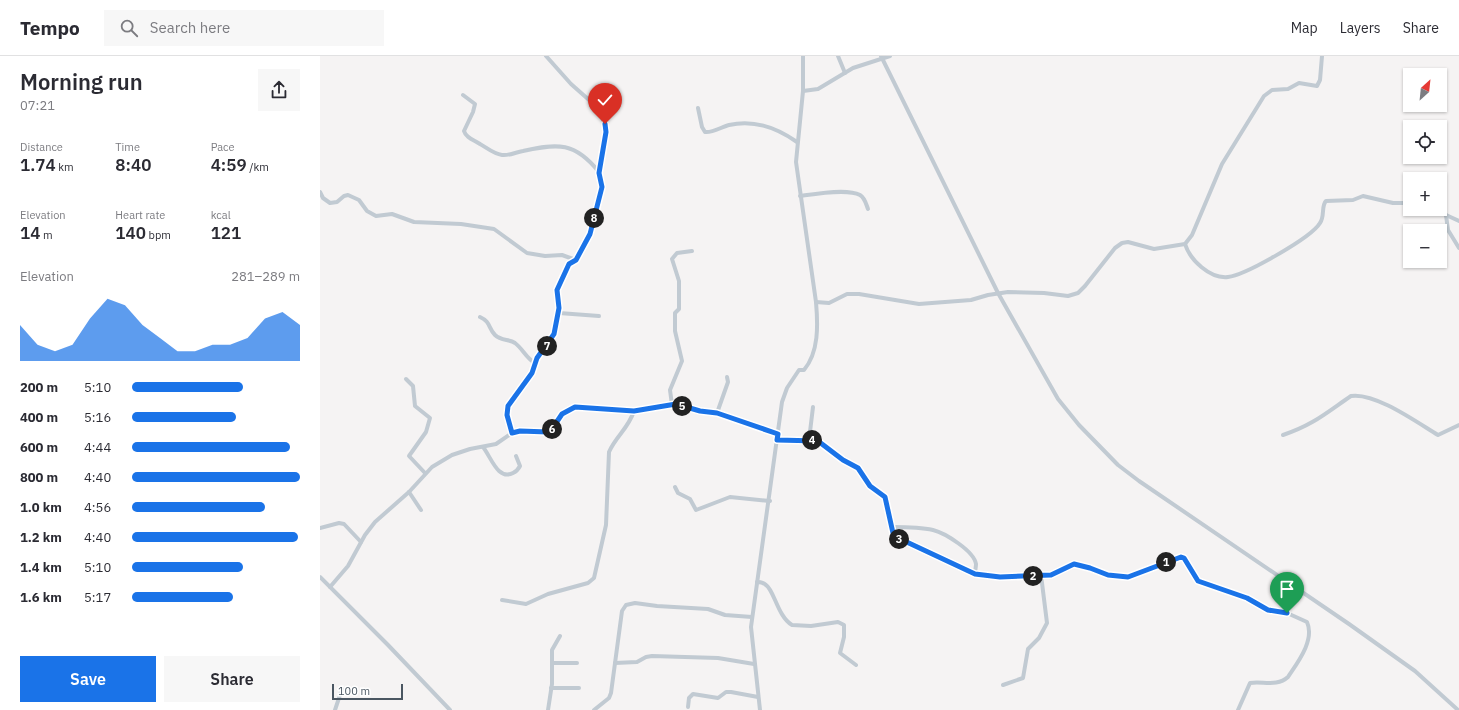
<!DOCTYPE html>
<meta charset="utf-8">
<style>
body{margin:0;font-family:"IBM Plex Sans",sans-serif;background:#f7f7f7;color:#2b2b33;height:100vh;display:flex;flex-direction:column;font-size:15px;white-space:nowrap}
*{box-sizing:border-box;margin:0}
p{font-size:13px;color:#7c7c81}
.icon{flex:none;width:22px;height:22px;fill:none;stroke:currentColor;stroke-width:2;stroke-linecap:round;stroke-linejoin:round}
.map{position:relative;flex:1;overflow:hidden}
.side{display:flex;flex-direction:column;background:#fff;width:320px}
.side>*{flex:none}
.needle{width:26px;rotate:27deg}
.fabs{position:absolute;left:1083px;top:12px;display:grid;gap:8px}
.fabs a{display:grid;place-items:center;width:44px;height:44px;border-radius:0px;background:#fff;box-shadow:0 1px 3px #0004;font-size:20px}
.scale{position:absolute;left:12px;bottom:10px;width:71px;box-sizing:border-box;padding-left:4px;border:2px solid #4a5661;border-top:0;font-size:11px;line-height:14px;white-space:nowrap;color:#4a5661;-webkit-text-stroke:3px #fff;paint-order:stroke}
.pin{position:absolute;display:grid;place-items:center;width:34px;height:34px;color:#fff;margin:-41px -17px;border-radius:50% 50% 50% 0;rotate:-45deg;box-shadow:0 0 4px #0007}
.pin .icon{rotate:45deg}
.km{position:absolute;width:20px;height:20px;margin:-10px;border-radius:50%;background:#222;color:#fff;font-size:11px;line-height:20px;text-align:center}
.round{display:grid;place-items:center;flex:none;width:42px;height:42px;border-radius:0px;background:#f7f7f7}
.summary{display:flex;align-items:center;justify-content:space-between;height:68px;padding:0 20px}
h1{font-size:22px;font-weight:600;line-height:30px}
.stats{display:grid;grid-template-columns:repeat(3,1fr);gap:6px;height:68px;padding:4px 20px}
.stats div{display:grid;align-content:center}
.stats b{font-size:17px;font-weight:600}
.stats small{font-size:11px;font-weight:400}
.stats p{font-size:11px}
.chart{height:112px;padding:8px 20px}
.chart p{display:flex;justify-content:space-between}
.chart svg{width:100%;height:72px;margin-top:4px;fill:#1a73e8;opacity:.7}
.action{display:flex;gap:8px;margin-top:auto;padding:8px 20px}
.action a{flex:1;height:46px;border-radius:0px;background:#1a73e8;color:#fff;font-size:16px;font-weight:600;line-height:46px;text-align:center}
.action a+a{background:#f7f7f7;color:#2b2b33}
ul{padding:0 20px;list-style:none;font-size:13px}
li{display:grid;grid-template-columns:64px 48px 1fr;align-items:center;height:30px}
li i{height:10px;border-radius:5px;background:#1a73e8}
header{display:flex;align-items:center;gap:24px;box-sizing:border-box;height:56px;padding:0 20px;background:#fff;border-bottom:1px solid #e1e1e2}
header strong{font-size:19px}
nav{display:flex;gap:22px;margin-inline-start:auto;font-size:14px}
.search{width:280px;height:36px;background:#f7f7f7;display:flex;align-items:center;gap:10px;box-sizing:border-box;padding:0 14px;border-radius:0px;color:#7c7c81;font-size:15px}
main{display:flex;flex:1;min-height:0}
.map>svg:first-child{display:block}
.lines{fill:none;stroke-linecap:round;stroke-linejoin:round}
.minor{stroke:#c1cad2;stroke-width:4}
.route-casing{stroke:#fff;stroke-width:8}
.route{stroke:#1a73e8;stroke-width:5}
</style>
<header>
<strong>Tempo</strong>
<div class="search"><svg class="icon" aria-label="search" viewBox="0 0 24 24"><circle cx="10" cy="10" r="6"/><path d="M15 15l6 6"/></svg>Search here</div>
<nav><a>Map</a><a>Layers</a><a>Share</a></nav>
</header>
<main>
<section class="side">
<div class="summary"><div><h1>Morning run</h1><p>07:21</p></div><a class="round"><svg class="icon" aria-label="share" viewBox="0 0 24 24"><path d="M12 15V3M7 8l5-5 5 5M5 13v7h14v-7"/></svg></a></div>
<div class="stats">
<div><p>Distance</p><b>1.74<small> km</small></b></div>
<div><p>Time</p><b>8:40</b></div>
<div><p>Pace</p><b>4:59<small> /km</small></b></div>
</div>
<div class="stats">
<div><p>Elevation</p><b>14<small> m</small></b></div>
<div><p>Heart rate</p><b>140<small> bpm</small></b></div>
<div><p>kcal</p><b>121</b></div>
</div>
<div class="chart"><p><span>Elevation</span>281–289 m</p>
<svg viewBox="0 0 160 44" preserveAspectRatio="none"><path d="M0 44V22L10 34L20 38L30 34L40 18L50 6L60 10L70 22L80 30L90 38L100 38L110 34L120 34L130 30L140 18L150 14L160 22V44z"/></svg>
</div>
<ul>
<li><b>200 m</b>5:10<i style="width:66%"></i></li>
<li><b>400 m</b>5:16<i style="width:62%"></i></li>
<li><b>600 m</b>4:44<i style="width:94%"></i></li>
<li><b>800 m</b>4:40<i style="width:100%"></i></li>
<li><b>1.0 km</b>4:56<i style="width:79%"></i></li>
<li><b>1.2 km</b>4:40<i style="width:99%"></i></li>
<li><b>1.4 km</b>5:10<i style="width:66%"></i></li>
<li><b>1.6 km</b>5:17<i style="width:60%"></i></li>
</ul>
<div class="action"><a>Save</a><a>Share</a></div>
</section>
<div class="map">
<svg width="1139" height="654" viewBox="0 0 1139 654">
<rect width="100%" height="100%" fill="#f5f3f3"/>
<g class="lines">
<g class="minor">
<path d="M518 0 525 17"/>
<path d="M561 0 678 237 738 343 759 369 798 409 819 425 1029 568 1095 615 1138 654"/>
<path d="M483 35 498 33 533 12 570 0"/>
<path d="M143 39 155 48 153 56 144 75C146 82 154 84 160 88 167 92 174 98 182 99 189 100 196 96 203 95 238 87 255 86 279 116"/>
<path d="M378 52 382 71 385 76C393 77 401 71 409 69 434 63 457 72 477 86"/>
<path d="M0 136 3 142 10 147 17 146 24 140 28 139 39 144 47 155 56 160 72 158 94 166 141 168 174 173 207 197 225 200 242 199 256 204"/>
<path d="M480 140C494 138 527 132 540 139 545 142 546 148 548 153"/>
<path d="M1115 153 1126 159"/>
<path d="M1139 165 1126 159 1128 174 1139 192"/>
<path d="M865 188C870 204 890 223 908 221 925 219 991 182 1000 167 1005 160 1001 150 1006 145L1033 144 1043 140 1073 147H1090"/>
<path d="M496 246 509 247 527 238H539L599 248 651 244 668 239 688 236 724 237 748 240 758 237 765 230 795 192 802 187 808 186 834 193 865 188 872 179 902 108 944 40 952 34 968 33 979 27 997 30 1000 24 1002 0"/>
<path d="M239 257 279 260"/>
<path d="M160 261C171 266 168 272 175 279 181 285 189 283 195 287 203 293 206 302 215 307"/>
<path d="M86 323 93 330 95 350 110 362 106 376 89 400 105 417"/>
<path d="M352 349 350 334 362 305 355 275V257L359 253V225L352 203 357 197 372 195"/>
<path d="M397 357 408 326 407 321"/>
<path d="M192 377 187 359 188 350 212 317 217 302 234 278 239 252 237 234 249 208 256 204 270 178 282 131 279 117 286 76 285 68 277 51 251 28 226 0"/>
<path d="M963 379C993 369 1006 357 1031 340 1055 336 1098 367 1118 379L1139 369"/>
<path d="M457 384 498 385 523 404 538 412 551 430 565 441 573 477 576 481 641 512 657 518 680 521 731 519 754 508 771 512 788 519 808 521 861 501 865 503 878 525 927 542 948 554 967 557 987 566C995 584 978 606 968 621 957 631 943 625 930 627L918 654"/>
<path d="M489 384 493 351"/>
<path d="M163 391C171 401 178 425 193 417 197 415 198 414 200 410L196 400"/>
<path d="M355 431 358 437 370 443 376 454 410 441 450 445"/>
<path d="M89 436 101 454"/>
<path d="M572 471C585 471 600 471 613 474 625 477 654 495 656 508 656 511 655 515 655 518"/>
<path d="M0 472 19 467 24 468 41 486"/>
<path d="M0 521 68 589 130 654"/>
<path d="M437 526C441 526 444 527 446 529 454 534 458 561 472 569L491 570 518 566 524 569V581L520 597 536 609"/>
<path d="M10 531 28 510 45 479 55 466 89 436 112 411 132 399 150 393 176 388 192 377 200 375 227 376 232 373 242 358 255 351 314 355 356 348 380 355 397 357 458 378"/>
<path d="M182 544 206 548 228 538 268 527 274 522 286 469 289 396C296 380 308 373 314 355"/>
<path d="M232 607H257"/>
<path d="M295 607 317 606 326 601 332 600 398 602 434 608"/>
<path d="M683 629 703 622 708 593 719 582 727 567 721 519"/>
<path d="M231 632H259"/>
<path d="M368 651 369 642 373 638 398 642 406 636H411L438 641"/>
<path d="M15 654 22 633"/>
<path d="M228 654 232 628V594L240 580"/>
<path d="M274 654 289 642 291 637 302 555 306 549 315 547 337 550 388 553 405 559 432 561"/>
<path d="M440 654 431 571 462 346 467 332 479 314H484C499 296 498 269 496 246L476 106 483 35V0"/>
</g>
</g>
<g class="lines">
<g class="route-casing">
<path id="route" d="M285 68 286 76 279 117 282 131 270 178 256 204 249 208 237 234 239 252 234 278 217 302 212 317 188 350 187 359 192 377 200 375 228 376 232 373 242 358 255 351 314 355 356 348 380 355 397 357 458 378 457 384 498 385 523 404 538 412 550 430 565 441 573 477 576 481 655 518 680 521 731 519 754 508 770 512 788 519 808 521 861 501 864 502 878 525 927 542 948 554 967 557"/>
</g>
<use href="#route" class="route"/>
</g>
</svg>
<div class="fabs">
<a><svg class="needle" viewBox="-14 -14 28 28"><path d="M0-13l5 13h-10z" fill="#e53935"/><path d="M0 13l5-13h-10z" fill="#7c7c81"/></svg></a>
<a><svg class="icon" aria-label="locate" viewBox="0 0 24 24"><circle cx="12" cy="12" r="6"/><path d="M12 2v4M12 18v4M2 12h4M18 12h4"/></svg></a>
<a>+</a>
<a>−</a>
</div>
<div class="scale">100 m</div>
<div class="pin" style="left:967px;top:557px;background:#1e9e55"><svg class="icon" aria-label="arrive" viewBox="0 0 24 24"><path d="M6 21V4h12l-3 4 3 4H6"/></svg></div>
<div class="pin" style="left:285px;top:68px;background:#d93025"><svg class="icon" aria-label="check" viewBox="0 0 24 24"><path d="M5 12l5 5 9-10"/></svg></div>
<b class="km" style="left:846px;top:506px">1</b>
<b class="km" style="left:713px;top:520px">2</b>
<b class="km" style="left:579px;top:483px">3</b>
<b class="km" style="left:492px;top:384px">4</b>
<b class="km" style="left:362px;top:350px">5</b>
<b class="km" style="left:232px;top:373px">6</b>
<b class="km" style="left:227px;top:290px">7</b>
<b class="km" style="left:274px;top:162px">8</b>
</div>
</main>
